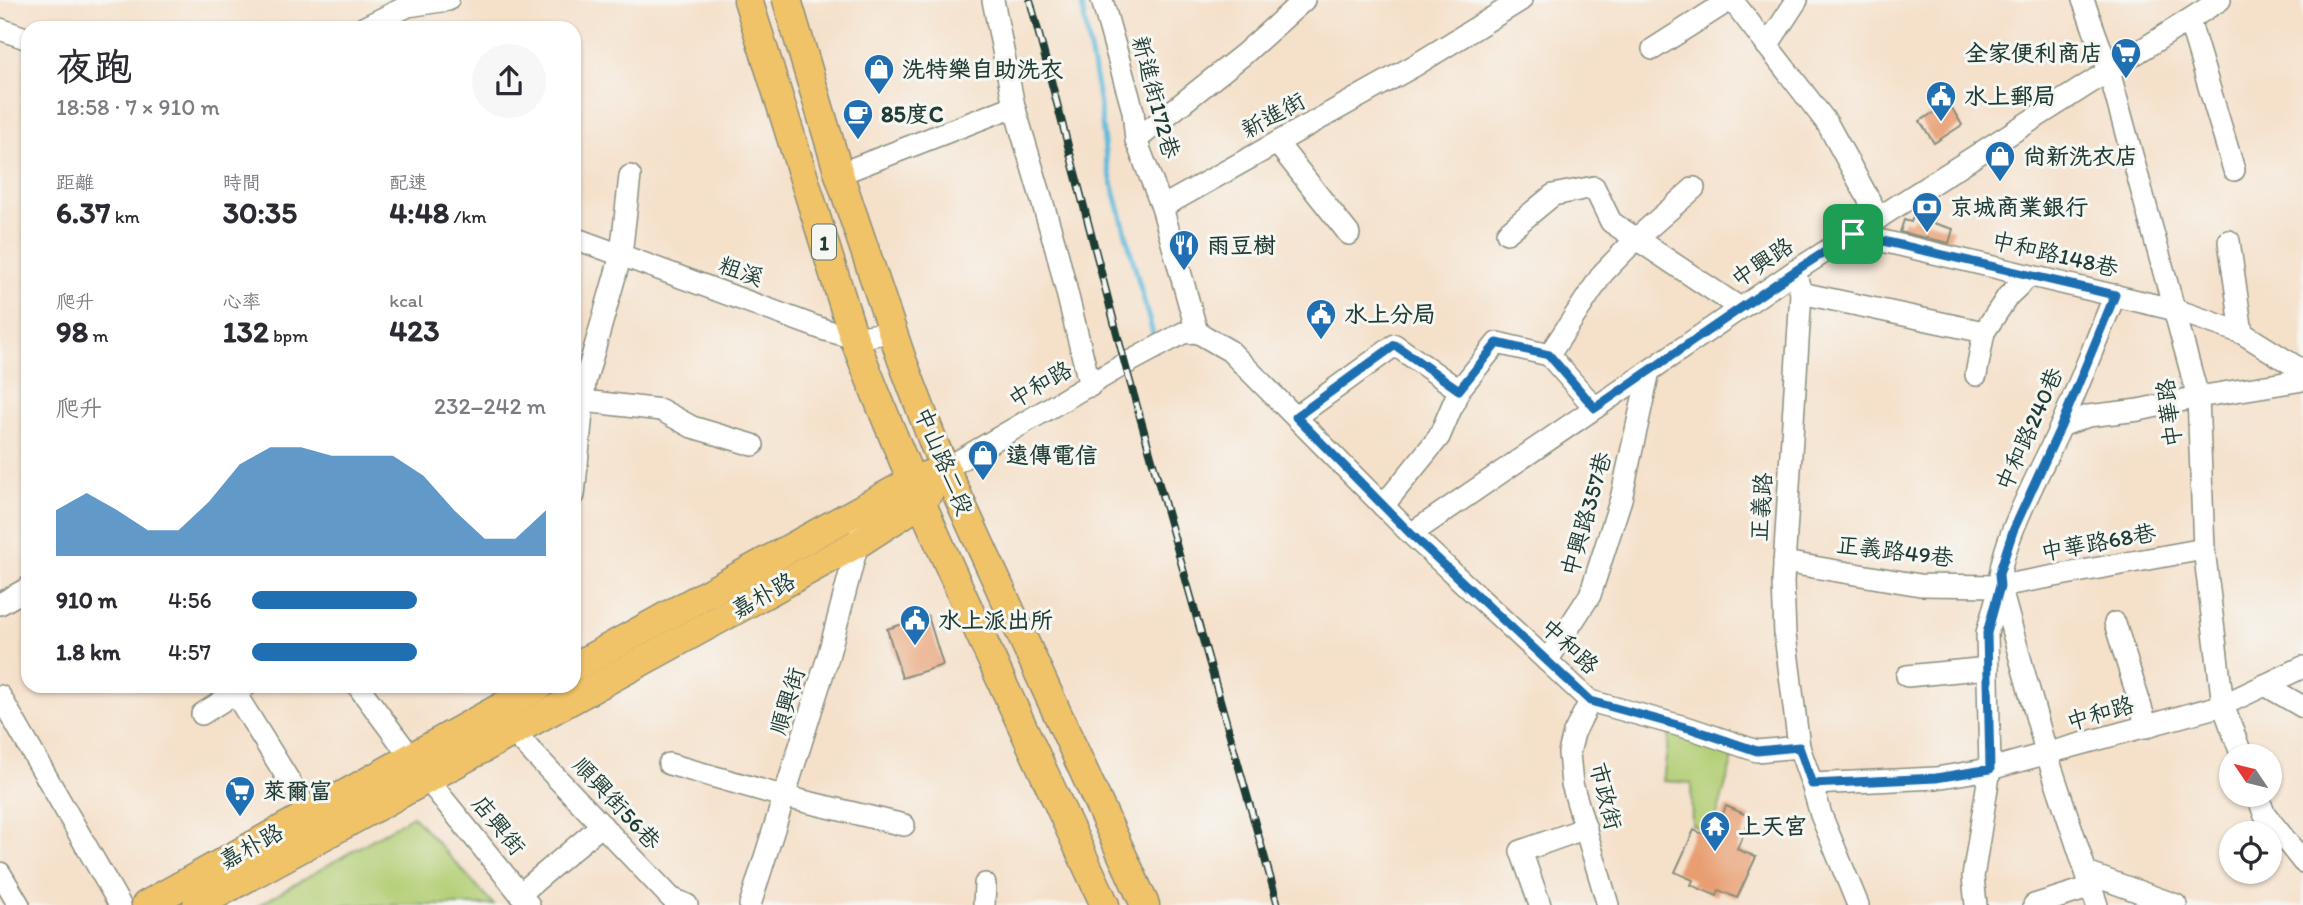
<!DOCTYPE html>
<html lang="zh-TW">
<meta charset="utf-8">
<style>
body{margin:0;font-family:Itim,"LXGW WenKai TC",sans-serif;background:#f7f7f7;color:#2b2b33;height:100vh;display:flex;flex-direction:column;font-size:26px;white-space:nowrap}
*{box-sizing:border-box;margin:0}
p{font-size:23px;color:#7c7c81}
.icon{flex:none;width:38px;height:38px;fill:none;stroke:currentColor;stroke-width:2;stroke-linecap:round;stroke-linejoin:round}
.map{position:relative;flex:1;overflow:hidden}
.panel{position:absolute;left:21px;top:21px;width:560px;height:672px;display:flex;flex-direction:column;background:#fff;border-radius:21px;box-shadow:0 2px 5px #0004}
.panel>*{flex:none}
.needle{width:46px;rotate:305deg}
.fabs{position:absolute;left:2219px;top:744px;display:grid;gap:14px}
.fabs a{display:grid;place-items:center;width:63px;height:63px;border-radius:50%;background:#fff;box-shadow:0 2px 5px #0004;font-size:35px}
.pin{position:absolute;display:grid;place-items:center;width:60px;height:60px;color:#fff;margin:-30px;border-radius:14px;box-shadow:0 4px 10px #0006}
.round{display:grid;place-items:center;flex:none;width:74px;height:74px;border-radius:37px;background:#f7f7f7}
.overview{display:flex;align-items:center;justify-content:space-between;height:119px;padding:0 35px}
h1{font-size:38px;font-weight:800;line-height:52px}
.figures{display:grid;grid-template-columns:repeat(3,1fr);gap:10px;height:119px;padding:7px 35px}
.figures div{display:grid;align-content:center}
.figures b{font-size:30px;font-weight:800}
.figures small{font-size:19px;font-weight:400}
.figures p{font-size:19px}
.chart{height:196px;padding:14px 35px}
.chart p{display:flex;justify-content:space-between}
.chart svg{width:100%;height:126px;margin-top:7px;fill:#1f6fb2;opacity:.7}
ul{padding:0 35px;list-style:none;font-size:23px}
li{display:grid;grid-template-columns:112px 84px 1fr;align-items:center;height:52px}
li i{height:18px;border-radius:9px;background:#1f6fb2}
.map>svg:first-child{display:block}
.green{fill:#b3ce74;stroke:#698654;stroke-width:2}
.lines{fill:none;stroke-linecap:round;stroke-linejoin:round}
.stream{stroke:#5db9db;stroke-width:5}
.building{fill:#e89e71}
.minor-casing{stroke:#8a8e7e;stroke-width:24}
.major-casing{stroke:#8a8e7e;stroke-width:31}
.minor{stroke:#fff;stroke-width:21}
.major{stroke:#f1c369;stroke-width:28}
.rail-casing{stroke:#1f3d34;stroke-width:8}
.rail{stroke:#f6f6f2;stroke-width:5;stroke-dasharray:16;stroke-linecap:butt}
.route-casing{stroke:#fff;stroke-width:14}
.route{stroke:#1f6fb2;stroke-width:9}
.labels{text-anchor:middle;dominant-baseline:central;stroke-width:6;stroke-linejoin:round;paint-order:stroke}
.shield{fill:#f6f6f2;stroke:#60746d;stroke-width:2}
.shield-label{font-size:21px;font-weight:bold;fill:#1f3d34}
.poi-label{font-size:23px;font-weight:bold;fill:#1f3d34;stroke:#f6f6f2;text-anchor:start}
.street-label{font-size:23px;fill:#1f3d34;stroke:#f6f6f2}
</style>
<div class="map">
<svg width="2303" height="905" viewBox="0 0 2303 905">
<rect width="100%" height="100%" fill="#f6f6f2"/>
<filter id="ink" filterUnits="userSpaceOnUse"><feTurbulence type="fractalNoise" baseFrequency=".0143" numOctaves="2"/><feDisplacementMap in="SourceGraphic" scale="14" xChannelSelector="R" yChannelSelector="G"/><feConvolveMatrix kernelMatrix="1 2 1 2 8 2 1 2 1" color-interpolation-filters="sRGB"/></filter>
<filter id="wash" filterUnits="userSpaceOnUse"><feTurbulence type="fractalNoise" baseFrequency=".00686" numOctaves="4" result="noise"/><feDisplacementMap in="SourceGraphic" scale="28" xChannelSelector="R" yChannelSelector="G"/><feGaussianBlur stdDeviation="1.57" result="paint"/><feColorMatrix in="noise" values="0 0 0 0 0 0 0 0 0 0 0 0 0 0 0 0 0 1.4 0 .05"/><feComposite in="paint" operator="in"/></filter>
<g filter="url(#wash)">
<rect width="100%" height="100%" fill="#f5e0c9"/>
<g class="green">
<path d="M1670 727 1735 750 1712 834 1692 825 1691 783 1663 781Z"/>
<path d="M413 816 494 905H259Z"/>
</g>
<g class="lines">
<path class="stream" d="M1081 0 1099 98 1106 160 1153 334"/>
</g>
<g id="blocks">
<g class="building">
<path d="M1949 103 1962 125 1934 143 1920 121Z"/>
<path d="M1913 217 1953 229 1949 243 1900 232 1904 220 1911 222Z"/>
<path d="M928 616 943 665 902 678 887 629Z"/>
<path d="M1726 806 1751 817 1737 849 1756 857 1737 898 1719 890 1717 896 1691 885 1693 880 1675 872 1694 830 1712 838Z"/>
</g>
</g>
</g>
<g filter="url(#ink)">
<use href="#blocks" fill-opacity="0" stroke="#8a8e7e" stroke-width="2"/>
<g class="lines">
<g class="minor-casing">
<g id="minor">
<path d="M993 0 1014 106 1056 248 1090 386"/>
<path d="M1102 0 1133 111 1136 140 1162 207 1197 332"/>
<path d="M1732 0 1827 123 1879 218"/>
<path d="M2083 0 2109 71 2198 397 2204 549 2223 705 2242 756"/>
<path d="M2189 20 2234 170"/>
<path d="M363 28 408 6 448 0"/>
<path d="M0 29 28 39"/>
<path d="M1767 46 1797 0"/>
<path d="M1653 49 1730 0"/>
<path d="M1136 140 1244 54 1304 0"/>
<path d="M1277 143 1349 234"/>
<path d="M839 174 1014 106"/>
<path d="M1162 207 1414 66 1521 0"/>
<path d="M1507 233 1553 195 1594 187 1611 222 1740 308"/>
<path d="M1853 234 2176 310 2242 333 2303 371"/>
<path d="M574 238 825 330 854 338 893 332"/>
<path d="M2229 241 2242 333"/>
<path d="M1795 271 1801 293 1783 582 1785 635 1799 747"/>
<path d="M1801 293 1984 332 2008 296 2029 276"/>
<path d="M1976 375 1984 332"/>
<path d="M584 401 661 410 692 427 753 445"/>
<path d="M1595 408 1549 355 1603 273 1636 239 1694 188"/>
<path d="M1296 417 1395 345 1459 390"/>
<path d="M2061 426 2088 416 2139 410 2198 397 2303 380"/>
<path d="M945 469 1118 368 1183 333 1197 332 1230 351 1411 534 1590 701 1692 729 1757 751 1799 747 1812 784 1936 778 1990 769 2223 705 2303 667"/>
<path d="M574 495 585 382 621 255 630 176"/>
<path d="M1383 506 1439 437 1459 390 1497 343 1549 355"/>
<path d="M1411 534 1795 271 2220 0"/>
<path d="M1784 562 1920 585 2000 586 2204 549"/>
<path d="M0 604 28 588"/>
<path d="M2115 623 2147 727"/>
<path d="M1547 661 1590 595 1621 499 1649 371"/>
<path d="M1907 676 1988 668"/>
<path d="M2265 685 2303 707"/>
<path d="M358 686 427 779 529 905"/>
<path d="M235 693 309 813 313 827"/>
<path d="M0 696 120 905"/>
<path d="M1590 701 1574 733 1569 753 1572 784 1608 905"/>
<path d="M202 714 246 686"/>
<path d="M513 732 671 898 687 905"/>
<path d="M669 764 786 797 904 825"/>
<path d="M1812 784 1821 815 1858 905"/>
<path d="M2257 794 2264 813 2303 862"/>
<path d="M0 873 19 905"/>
<path d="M2087 873 2176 905"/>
<path d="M520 894 602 825"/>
<path d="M750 905 828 657 860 535"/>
<path d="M984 905 985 884"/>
<path d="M1540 905 1521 851 1586 828"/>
<path d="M1976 905 1973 877 1990 769 1987 633 2000 586"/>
<path d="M2034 905 2092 887"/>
<path d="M2097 905 2047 755 2000 586C1996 549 2045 463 2061 426 2080 382 2097 338 2115 295"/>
</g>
</g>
<g class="major-casing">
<g id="major">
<path d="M748 0 854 338C928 531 1019 717 1105 905"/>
<path d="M787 0 839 174 902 360 934 444 1145 905"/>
<path d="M574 667 912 481 928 475"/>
<path d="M146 905 539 686"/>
<path d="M197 905 860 542 922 502 932 487"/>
</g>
</g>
<use href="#minor" class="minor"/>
<use href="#major" class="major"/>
<g class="rail-casing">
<path id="rail" d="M1030 0 1125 364 1278 905"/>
</g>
<use href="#rail" class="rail"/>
</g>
</g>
<g class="lines" filter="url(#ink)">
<g class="route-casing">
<path id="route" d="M1853 234 2115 295 2061 426 2013 531 1999 574 2000 586 1987 633 1990 769 1936 778 1812 784 1799 747 1757 751 1692 729 1590 701 1411 534 1296 417 1395 345 1459 390 1497 343 1549 355 1595 408 1795 271Z"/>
</g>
<use href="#route" class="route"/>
</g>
<defs>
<g id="supermarket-pin" transform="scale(1.575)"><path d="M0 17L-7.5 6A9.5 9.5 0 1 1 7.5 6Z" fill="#1f6fb2" stroke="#f6f6f2"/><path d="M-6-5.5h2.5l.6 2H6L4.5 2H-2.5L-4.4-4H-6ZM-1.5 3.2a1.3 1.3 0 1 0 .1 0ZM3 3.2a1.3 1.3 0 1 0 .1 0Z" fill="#fff"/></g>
<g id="shop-pin" transform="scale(1.575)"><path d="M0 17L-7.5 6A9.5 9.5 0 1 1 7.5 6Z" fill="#1f6fb2" stroke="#f6f6f2"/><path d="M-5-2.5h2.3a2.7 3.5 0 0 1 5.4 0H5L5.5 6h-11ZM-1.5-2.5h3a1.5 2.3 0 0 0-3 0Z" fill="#fff"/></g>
<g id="civic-pin" transform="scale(1.575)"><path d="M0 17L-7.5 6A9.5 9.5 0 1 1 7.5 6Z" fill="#1f6fb2" stroke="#f6f6f2"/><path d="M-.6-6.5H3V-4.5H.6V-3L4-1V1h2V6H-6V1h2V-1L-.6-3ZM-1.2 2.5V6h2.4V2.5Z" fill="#fff"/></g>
<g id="cafe-pin" transform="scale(1.575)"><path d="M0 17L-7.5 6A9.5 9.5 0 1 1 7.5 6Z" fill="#1f6fb2" stroke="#f6f6f2"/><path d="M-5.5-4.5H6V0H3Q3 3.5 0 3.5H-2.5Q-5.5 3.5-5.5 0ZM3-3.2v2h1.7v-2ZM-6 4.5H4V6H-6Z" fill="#fff"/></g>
<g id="bank-pin" transform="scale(1.575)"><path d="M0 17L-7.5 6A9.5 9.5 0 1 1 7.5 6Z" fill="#1f6fb2" stroke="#f6f6f2"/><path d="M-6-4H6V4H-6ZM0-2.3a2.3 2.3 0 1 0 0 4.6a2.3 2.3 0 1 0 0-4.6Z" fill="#fff"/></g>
<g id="restaurant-pin" transform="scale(1.575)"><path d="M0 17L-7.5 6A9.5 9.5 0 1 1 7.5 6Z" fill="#1f6fb2" stroke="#f6f6f2"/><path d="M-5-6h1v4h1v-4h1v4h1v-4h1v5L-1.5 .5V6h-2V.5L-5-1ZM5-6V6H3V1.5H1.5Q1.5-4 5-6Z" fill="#fff"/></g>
<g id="temple-pin" transform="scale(1.575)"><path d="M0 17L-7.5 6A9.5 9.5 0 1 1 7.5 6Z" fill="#1f6fb2" stroke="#f6f6f2"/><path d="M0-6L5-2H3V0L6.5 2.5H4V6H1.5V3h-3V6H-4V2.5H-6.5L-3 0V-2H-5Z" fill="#fff"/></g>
</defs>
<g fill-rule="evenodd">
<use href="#supermarket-pin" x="2126" y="53"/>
<use href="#shop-pin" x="879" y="69"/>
<use href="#civic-pin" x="1941" y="96"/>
<use href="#cafe-pin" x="858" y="114"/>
<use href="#shop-pin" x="2000" y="156"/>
<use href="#bank-pin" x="1927" y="207"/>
<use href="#restaurant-pin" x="1184" y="245"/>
<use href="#civic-pin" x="1321" y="314"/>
<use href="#shop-pin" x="983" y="455"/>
<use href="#civic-pin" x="915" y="620"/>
<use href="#supermarket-pin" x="240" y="791"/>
<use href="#temple-pin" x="1715" y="826"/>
</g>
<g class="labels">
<rect class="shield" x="812" y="224.5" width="24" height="35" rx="5"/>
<g class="shield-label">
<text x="824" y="242">1</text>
</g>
<g class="poi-label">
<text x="2103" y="53" text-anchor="end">全家便利商店</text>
<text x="902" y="69">洗特樂自助洗衣</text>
<text x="1964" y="96">水上郵局</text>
<text x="881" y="114">85度C</text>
<text x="2023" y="156">尚新洗衣店</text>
<text x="1950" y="207">京城商業銀行</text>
<text x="1207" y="245">雨豆樹</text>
<text x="1344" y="314">水上分局</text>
<text x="1006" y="455">遠傳電信</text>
<text x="938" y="620">水上派出所</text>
<text x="263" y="791">萊爾富</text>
<text x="1738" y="826">上天宮</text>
</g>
<g class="street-label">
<text transform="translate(1156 97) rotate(75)">新進街172巷</text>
<text transform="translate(1273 115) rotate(-29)">新進街</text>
<text transform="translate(2055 254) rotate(13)">中和路148巷</text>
<text transform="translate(1762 262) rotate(-34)">中興路</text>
<text transform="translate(741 271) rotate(20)">粗溪</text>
<text transform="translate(1040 384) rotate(-30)">中和路</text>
<text transform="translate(2169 413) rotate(-97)">中華路</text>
<text transform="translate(2029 429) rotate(-66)">中和路240巷</text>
<text transform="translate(944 461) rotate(67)">中山路二段</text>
<text transform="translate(1761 507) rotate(-86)">正義路</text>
<text transform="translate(1586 514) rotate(-74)">中興路357巷</text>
<text transform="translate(2098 542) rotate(-10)">中華路68巷</text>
<text transform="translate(1895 551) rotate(7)">正義路49巷</text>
<text transform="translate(763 595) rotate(-29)">嘉朴路</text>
<text transform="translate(1570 646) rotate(43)">中和路</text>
<text transform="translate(787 701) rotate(-73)">順興街</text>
<text transform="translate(2100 713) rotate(-16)">中和路</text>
<text transform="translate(1606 796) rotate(76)">市政街</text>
<text transform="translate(617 803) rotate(47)">順興街56巷</text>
<text transform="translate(499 825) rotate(51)">店興街</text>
<text transform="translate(251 846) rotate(-29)">嘉朴路</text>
</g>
</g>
</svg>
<div class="fabs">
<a><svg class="needle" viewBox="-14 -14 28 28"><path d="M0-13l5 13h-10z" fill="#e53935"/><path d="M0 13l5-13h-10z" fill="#7c7c81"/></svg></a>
<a><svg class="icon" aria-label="locate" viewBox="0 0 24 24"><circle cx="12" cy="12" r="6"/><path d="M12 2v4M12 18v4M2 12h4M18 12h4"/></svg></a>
</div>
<div class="pin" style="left:1853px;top:234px;background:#1e9e55"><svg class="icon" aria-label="arrive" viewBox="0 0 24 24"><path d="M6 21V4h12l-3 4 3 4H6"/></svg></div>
<section class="panel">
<div class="overview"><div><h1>夜跑</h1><p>18:58 · 7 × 910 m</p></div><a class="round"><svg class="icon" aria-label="share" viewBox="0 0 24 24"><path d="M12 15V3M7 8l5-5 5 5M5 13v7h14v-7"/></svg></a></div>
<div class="figures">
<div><p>距離</p><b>6.37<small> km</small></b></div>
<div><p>時間</p><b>30:35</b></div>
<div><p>配速</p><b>4:48<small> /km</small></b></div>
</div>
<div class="figures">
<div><p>爬升</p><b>98<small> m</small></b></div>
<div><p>心率</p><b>132<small> bpm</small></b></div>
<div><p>kcal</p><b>423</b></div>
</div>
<div class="chart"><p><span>爬升</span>232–242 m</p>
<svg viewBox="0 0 160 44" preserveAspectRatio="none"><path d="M0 44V28L10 22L20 28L30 35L40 35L50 25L60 12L70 6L80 6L90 9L100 9L110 9L120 16L130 28L140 38L150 38L160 28V44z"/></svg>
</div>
<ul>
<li><b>910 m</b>4:56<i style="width:56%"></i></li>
<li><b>1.8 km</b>4:57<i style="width:56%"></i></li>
</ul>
</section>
</div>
